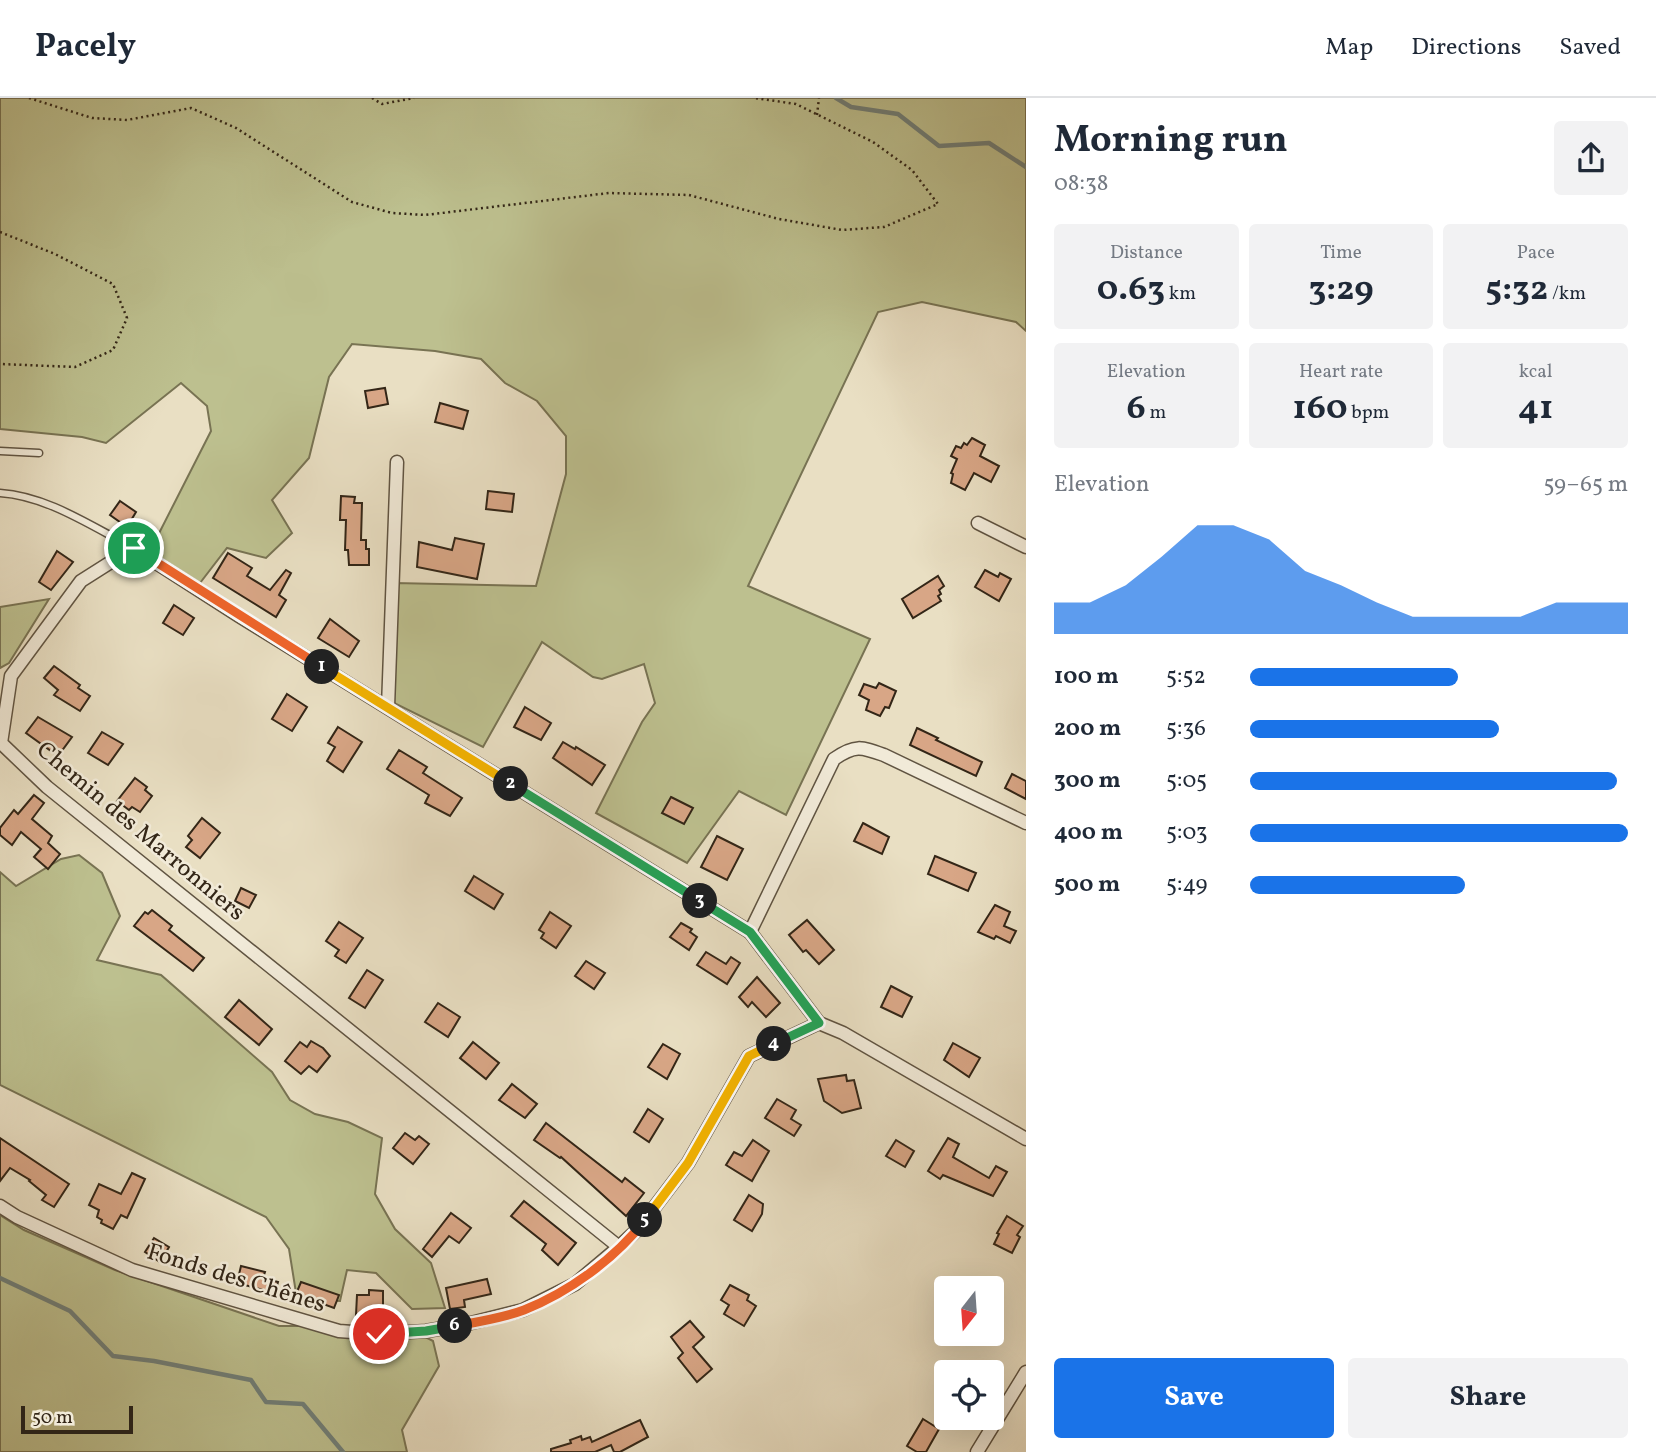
<!DOCTYPE html>
<meta charset="utf-8">
<style>
body{margin:0;font-family:Vollkorn,serif;background:#f2f2f3;color:#1f2937;height:100vh;display:flex;flex-direction:column;font-size:26px;white-space:nowrap}
*{box-sizing:border-box;margin:0}
p{font-size:23px;color:#747a83}
.icon{flex:none;width:38px;height:38px;fill:none;stroke:currentColor;stroke-width:2;stroke-linecap:round;stroke-linejoin:round}
.map{position:relative;flex:1;overflow:hidden}
.sheet{display:flex;flex-direction:column;background:#fff;width:630px}
.sheet>*{flex:none}
.needle{width:46px;rotate:197deg}
.controls{position:absolute;left:934px;top:1178px;display:grid;gap:14px}
.controls a{display:grid;place-items:center;width:70px;height:70px;border-radius:7px;background:#fff;box-shadow:0 7px 28px #0002;font-size:35px}
.scale{position:absolute;left:21px;bottom:18px;width:112px;box-sizing:border-box;padding-left:7px;border:4px solid #332617;border-top:0;font-size:19px;line-height:24px;white-space:nowrap;color:#332617;-webkit-text-stroke:5px #f1ead8;paint-order:stroke}
.pin{position:absolute;display:grid;place-items:center;width:60px;height:60px;color:#fff;margin:-30px;border:4px solid #fff;border-radius:50%;box-shadow:0 2px 7px #0007}
.km{position:absolute;width:35px;height:35px;margin:-18px;border-radius:50%;background:#222;color:#fff;font-size:19px;line-height:35px;text-align:center}
.round{display:grid;place-items:center;flex:none;width:74px;height:74px;border-radius:7px;background:#f2f2f3}
.headline{display:flex;align-items:center;justify-content:space-between;height:119px;padding:0 28px}
h1{font-size:38px;font-weight:700;line-height:52px}
.metrics{display:grid;grid-template-columns:repeat(3,1fr);gap:10px;height:119px;padding:7px 28px}
.metrics div{display:grid;align-content:center;border-radius:7px;background:#f2f2f3;text-align:center}
.metrics b{font-size:35px;font-weight:700}
.metrics small{font-size:19px;font-weight:400}
.metrics p{font-size:19px}
.chart{height:196px;padding:14px 28px}
.chart p{display:flex;justify-content:space-between}
.chart svg{width:100%;height:126px;margin-top:7px;fill:#1a73e8;opacity:.7}
.action{display:flex;gap:14px;margin-top:auto;padding:14px 28px}
.action a{flex:1;height:80px;border-radius:7px;background:#1a73e8;color:#fff;font-size:28px;font-weight:700;line-height:80px;text-align:center}
.action a+a{background:#f2f2f3;color:#1f2937}
ul{padding:0 28px;list-style:none;font-size:23px}
li{display:grid;grid-template-columns:112px 84px 1fr;align-items:center;height:52px}
li i{height:18px;border-radius:9px;background:#1a73e8}
header{display:flex;align-items:center;gap:42px;box-sizing:border-box;height:98px;padding:0 35px;background:#fff;border-bottom:2px solid #e0e1e3}
header strong{font-size:33px}
nav{display:flex;gap:38px;margin-inline-start:auto;font-size:24px}
main{display:flex;flex:1;min-height:0}
.map>svg:first-child{display:block}
.green{fill:#bdc08f;stroke:#787353;stroke-width:2}
.lines{fill:none;stroke-linecap:round;stroke-linejoin:round}
.stream{stroke:#707f79;stroke-width:4.5}
.building{fill:#d8a686;stroke:#332617;stroke-width:2}
.service-casing{stroke:#605442;stroke-width:9}
.minor-casing{stroke:#605442;stroke-width:15}
.path{stroke:#332617;stroke-width:2.5;stroke-dasharray:2 3.5;stroke-linecap:butt}
.service{stroke:#f1ead8;stroke-width:6}
.minor{stroke:#f1ead8;stroke-width:12}
.split-1-casing{stroke:#fff;stroke-width:14}
.split-2-casing{stroke:#fff;stroke-width:14}
.split-3-casing{stroke:#fff;stroke-width:14}
.split-4-casing{stroke:#fff;stroke-width:14}
.split-5-casing{stroke:#fff;stroke-width:14}
.split-6-casing{stroke:#fff;stroke-width:14}
.split-7-casing{stroke:#fff;stroke-width:14}
.split-1{stroke:#f0652b;stroke-width:9}
.split-2{stroke:#f5b400;stroke-width:9}
.split-3{stroke:#22a559;stroke-width:9}
.split-4{stroke:#22a559;stroke-width:9}
.split-5{stroke:#f5b400;stroke-width:9}
.split-6{stroke:#f0652b;stroke-width:9}
.split-7{stroke:#22a559;stroke-width:9}
.labels{text-anchor:middle;dominant-baseline:central;stroke-width:5;stroke-linejoin:round;paint-order:stroke}
.street-label{font-size:24px;fill:#332617;stroke:#f1ead8}
</style>
<header>
<strong>Pacely</strong>
<nav><a>Map</a><a>Directions</a><a>Saved</a></nav>
</header>
<main>
<div class="map">
<svg width="1026" height="1354" viewBox="0 0 1026 1354">
<rect width="100%" height="100%" fill="#e9dfc3"/>
<filter id="stains"><feTurbulence type="fractalNoise" baseFrequency=".00286" numOctaves="4"/><feColorMatrix values="0 0 0 0 .2 0 0 0 0 .09 0 0 0 0 .02 0 0 0 .5 -.17"/></filter>
<radialGradient id="worn" r=".72"><stop offset=".6" stop-color="#630" stop-opacity="0"/><stop offset="1" stop-color="#630" stop-opacity=".3"/></radialGradient>
<g class="green">
<path d="M0 0H1026V233L1016 224 922 204 878 214 748 488 870 541 786 717 739 693 687 765 596 715 642 624 655 605 644 566 602 581 593 579 542 544 483 649 392 604 395 485 536 488 566 376V338L537 303 505 285 481 261 435 253 352 246 329 279 309 360 272 402 292 435 266 460 227 450 200 485 150 453 211 333 207 308 181 285 106 345 82 339 0 331Z"/>
<path d="M49 501 9 565 0 570V509Z"/>
<path d="M79 757 102 775 120 818 97 862 161 877 272 974 290 1002 315 1016 348 1024 382 1040 375 1096 395 1131 431 1165 445 1210 412 1211 376 1175 347 1172 340 1203 297 1201 289 1151 266 1119 0 987V774L16 788 61 761Z"/>
<path d="M0 1117 24 1132 115 1172 279 1228H405L433 1243 439 1268 402 1332 407 1354H0Z"/>
</g>
<g class="lines">
<g class="stream">
<path d="M836 0 851 9 898 16 939 48 989 45 1026 69"/>
<path d="M0 1180 70 1213 113 1258 154 1263 251 1282 266 1304 303 1306 343 1354"/>
</g>
</g>
<g class="building">
<path d="M385 290 388 306 368 310 365 293Z"/>
<path d="M440 305 468 313 463 331 435 324Z"/>
<path d="M972 340 985 347 980 358 999 368 991 384 974 375 965 392 951 385 953 376 951 375 957 361 951 358 956 348 961 350 964 345 967 347Z"/>
<path d="M488 393 514 396 512 414 486 411Z"/>
<path d="M341 398 355 399 354 405H362L361 442H366V451H369V467H349L348 452H345L346 422H340Z"/>
<path d="M120 403 136 414 127 429 110 417Z"/>
<path d="M455 440 484 446 477 481 417 469 419 444 452 452Z"/>
<path d="M57 453 73 464 51 492 39 484Z"/>
<path d="M228 455 252 470 247 478 270 492 286 472 291 475 279 497 286 502 276 519 213 480Z"/>
<path d="M985 472 998 479 1000 475 1011 481 999 503 975 489Z"/>
<path d="M938 478 944 488 939 492 941 496 938 498 941 503 913 520 902 501Z"/>
<path d="M174 507 194 520 183 537 163 525Z"/>
<path d="M330 521 359 543 349 559 318 540Z"/>
<path d="M54 568 80 587 78 590 90 598 80 613 54 597 58 592 44 580Z"/>
<path d="M879 585 896 593 889 610 885 609 880 618 866 612 869 602 859 597 864 586 876 590Z"/>
<path d="M287 596 307 609 292 633 272 621Z"/>
<path d="M525 609 551 625 541 642 514 629Z"/>
<path d="M38 619 72 639 58 658 26 635Z"/>
<path d="M338 629 362 644 343 674 327 663 335 649 328 645Z"/>
<path d="M917 630 938 640 936 642 982 664 976 678 910 647Z"/>
<path d="M102 634 123 646 108 667 88 655Z"/>
<path d="M563 644 575 651 576 649 605 667 592 687 553 660Z"/>
<path d="M399 652 427 669 423 675 462 700 450 718 425 705 429 697 387 671Z"/>
<path d="M1012 676 1026 683V701L1005 690Z"/>
<path d="M135 680 147 689 145 692 152 698 140 714 132 709 129 712 117 703Z"/>
<path d="M34 697 44 705 32 721 52 738 48 745 60 756 48 771 34 759 41 751 21 734 12 747 0 737V730L14 712 18 716Z"/>
<path d="M671 699 693 710 684 726 662 715Z"/>
<path d="M202 720 220 735 200 760 186 749 192 742 188 738Z"/>
<path d="M863 725 889 739 882 756 854 743Z"/>
<path d="M717 738 743 751 727 782 701 769Z"/>
<path d="M935 758 976 775 968 793 928 776Z"/>
<path d="M474 778 503 796 494 811 465 793Z"/>
<path d="M241 790 256 797 249 810 235 803Z"/>
<path d="M995 807 1010 814 1004 828 1016 833 1010 845 996 838 994 841 978 834Z"/>
<path d="M152 812 172 828 169 832 204 860 193 873 134 828 145 814 148 816Z"/>
<path d="M550 814 571 828 556 850 541 840 544 835 539 832Z"/>
<path d="M807 822 834 852 819 866 806 852 803 854 789 837Z"/>
<path d="M339 824 363 840 346 865 335 858 339 852 326 843Z"/>
<path d="M681 825 692 831 690 834 697 839 689 852 670 839Z"/>
<path d="M706 854 726 866 731 859 740 865 727 886 697 867Z"/>
<path d="M586 863 605 875 594 891 575 878Z"/>
<path d="M367 872 383 882 365 910 349 900Z"/>
<path d="M757 879 780 905 766 919 752 904 748 909 739 899Z"/>
<path d="M891 888 912 899 902 919 881 909Z"/>
<path d="M239 902 272 931 259 947 225 919Z"/>
<path d="M438 905 460 919 448 939 425 924Z"/>
<path d="M311 943 323 950 330 958 317 974 309 968 301 976 285 963 300 944 307 949Z"/>
<path d="M473 944 499 965 486 981 460 960Z"/>
<path d="M953 945 980 960 969 979 944 962Z"/>
<path d="M663 946 680 956 667 981 648 969Z"/>
<path d="M846 977 847 983 854 982 861 1010 842 1015 824 1003 818 981Z"/>
<path d="M512 986 537 1006 525 1020 499 1002Z"/>
<path d="M777 1001 796 1012 791 1021 801 1027 794 1038 765 1020Z"/>
<path d="M648 1011 663 1021 649 1044 634 1034Z"/>
<path d="M546 1025 622 1084 625 1080 644 1095 626 1118 561 1059 560 1060 534 1042Z"/>
<path d="M405 1035 415 1042 419 1038 429 1046 413 1066 393 1050Z"/>
<path d="M0 1040 69 1086 54 1109 42 1102 46 1097 29 1083 30 1082 10 1070 0 1083Z"/>
<path d="M948 1040 959 1046 953 1059 989 1080 996 1068 1007 1074 993 1098 943 1077 940 1081 928 1073Z"/>
<path d="M753 1042 769 1053 752 1083 726 1067 734 1054 742 1058Z"/>
<path d="M896 1042 914 1053 905 1069 886 1058Z"/>
<path d="M132 1075 145 1081 127 1120 121 1117 113 1131 101 1125 102 1122 97 1119 99 1112 89 1107 99 1086 121 1096Z"/>
<path d="M749 1097 763 1106 762 1116 752 1133 734 1122Z"/>
<path d="M524 1103 576 1145 558 1167 542 1152 546 1146 511 1118Z"/>
<path d="M451 1115 471 1130 459 1145 449 1138 432 1159 423 1151Z"/>
<path d="M1007 1118 1023 1128 1017 1137 1020 1139 1012 1155 994 1146 999 1136 997 1135Z"/>
<path d="M154 1140 169 1149 160 1164 145 1154Z"/>
<path d="M241 1168 265 1174 263 1180 278 1184 275 1195 237 1185Z"/>
<path d="M487 1181 491 1196 464 1202 465 1209 450 1211 446 1190Z"/>
<path d="M301 1184 339 1197 334 1210 296 1196Z"/>
<path d="M730 1187 749 1197 747 1202 756 1208 744 1228 724 1216 729 1207 721 1202Z"/>
<path d="M369 1192 383 1193V1218L356 1217 357 1197H369Z"/>
<path d="M690 1223 704 1239 693 1249 712 1271 697 1284 678 1260 683 1255 671 1239Z"/>
<path d="M923 1321 939 1331 926 1354H917L907 1348Z"/>
<path d="M640 1322 648 1339 620 1354H614L611 1347 595 1354H551V1351L571 1345 570 1342 581 1338 582 1342 590 1339 592 1344Z"/>
</g>
<g class="lines">
<g class="service-casing">
<g id="service">
<path d="M0 353 39 355"/>
<path d="M0 395C47 398 91 428 132 449"/>
</g>
</g>
<g class="minor-casing">
<g id="minor">
<path d="M978 425 1026 449"/>
<path d="M388 609 397 364"/>
<path d="M1026 725 884 657C862 649 855 646 834 661L750 834 819 925 843 935 1026 1041"/>
<path d="M0 1108 17 1119 132 1172 339 1233 379 1236 426 1233 467 1226 523 1212 575 1186 619 1149 638 1131 688 1065 749 958 819 925"/>
<path d="M619 1149 47 689 1 645 11 578 81 483 133 450 239 518 750 834"/>
<path d="M977 1354 1026 1274"/>
</g>
</g>
<g class="path">
<path d="M29 0 92 20 127 22 191 10 236 30 352 104 392 115 425 117 609 95 689 97 779 121 842 132 884 129 938 106 912 72 873 44 796 6 755 0"/>
<path d="M372 0 382 6 414 0"/>
<path d="M817 17 819 0"/>
<path d="M0 134 55 156 113 186 127 220 113 252 75 269 0 266"/>
</g>
<use href="#service" class="service"/>
<use href="#minor" class="minor"/>
</g>
<g class="lines">
<g class="split-1-casing">
<path id="split-1" d="M134 450 322 569"/>
</g>
<g class="split-2-casing">
<path id="split-2" d="M322 569 511 686"/>
</g>
<g class="split-3-casing">
<path id="split-3" d="M511 686 700 803"/>
</g>
<g class="split-4-casing">
<path id="split-4" d="M700 803 750 834 819 925 774 946"/>
</g>
<g class="split-5-casing">
<path id="split-5" d="M645 1122 688 1065 749 958 774 946"/>
</g>
<g class="split-6-casing">
<path id="split-6" d="M455 1228C477 1224 503 1220 524 1212 569 1194 615 1161 645 1122"/>
</g>
<g class="split-7-casing">
<path id="split-7" d="M379 1236 426 1233 455 1228"/>
</g>
<use href="#split-1" class="split-1"/>
<use href="#split-2" class="split-2"/>
<use href="#split-3" class="split-3"/>
<use href="#split-4" class="split-4"/>
<use href="#split-5" class="split-5"/>
<use href="#split-6" class="split-6"/>
<use href="#split-7" class="split-7"/>
</g>
<g class="labels">
<g class="street-label">
<text transform="translate(140 734) rotate(40)">Chemin des Marronniers</text>
<text transform="translate(236 1181) rotate(17)">Fonds des Chênes</text>
</g>
</g>
<rect width="100%" height="100%" filter="url(#stains)"/>
<rect width="100%" height="100%" fill="url(#worn)"/>
</svg>
<div class="controls">
<a><svg class="needle" viewBox="-14 -14 28 28"><path d="M0-13l5 13h-10z" fill="#e53935"/><path d="M0 13l5-13h-10z" fill="#747a83"/></svg></a>
<a><svg class="icon" aria-label="locate" viewBox="0 0 24 24"><circle cx="12" cy="12" r="6"/><path d="M12 2v4M12 18v4M2 12h4M18 12h4"/></svg></a>
</div>
<div class="scale">50 m</div>
<div class="pin" style="left:134px;top:450px;background:#1e9e55"><svg class="icon" aria-label="arrive" viewBox="0 0 24 24"><path d="M6 21V4h12l-3 4 3 4H6"/></svg></div>
<div class="pin" style="left:379px;top:1236px;background:#d93025"><svg class="icon" aria-label="check" viewBox="0 0 24 24"><path d="M5 12l5 5 9-10"/></svg></div>
<b class="km" style="left:322px;top:569px">1</b>
<b class="km" style="left:511px;top:686px">2</b>
<b class="km" style="left:700px;top:803px">3</b>
<b class="km" style="left:774px;top:946px">4</b>
<b class="km" style="left:645px;top:1122px">5</b>
<b class="km" style="left:455px;top:1228px">6</b>
</div>
<section class="sheet">
<div class="headline"><div><h1>Morning run</h1><p>08:38</p></div><a class="round"><svg class="icon" aria-label="share" viewBox="0 0 24 24"><path d="M12 15V3M7 8l5-5 5 5M5 13v7h14v-7"/></svg></a></div>
<div class="metrics">
<div><p>Distance</p><b>0.63<small> km</small></b></div>
<div><p>Time</p><b>3:29</b></div>
<div><p>Pace</p><b>5:32<small> /km</small></b></div>
</div>
<div class="metrics">
<div><p>Elevation</p><b>6<small> m</small></b></div>
<div><p>Heart rate</p><b>160<small> bpm</small></b></div>
<div><p>kcal</p><b>41</b></div>
</div>
<div class="chart"><p><span>Elevation</span>59–65 m</p>
<svg viewBox="0 0 160 44" preserveAspectRatio="none"><path d="M0 44V33L10 33L20 27L30 17L40 6L50 6L60 11L70 22L80 27L90 33L100 38L110 38L120 38L130 38L140 33L150 33L160 33V44z"/></svg>
</div>
<ul>
<li><b>100 m</b>5:52<i style="width:55%"></i></li>
<li><b>200 m</b>5:36<i style="width:66%"></i></li>
<li><b>300 m</b>5:05<i style="width:97%"></i></li>
<li><b>400 m</b>5:03<i style="width:100%"></i></li>
<li><b>500 m</b>5:49<i style="width:57%"></i></li>
</ul>
<div class="action"><a>Save</a><a>Share</a></div>
</section>
</main>
